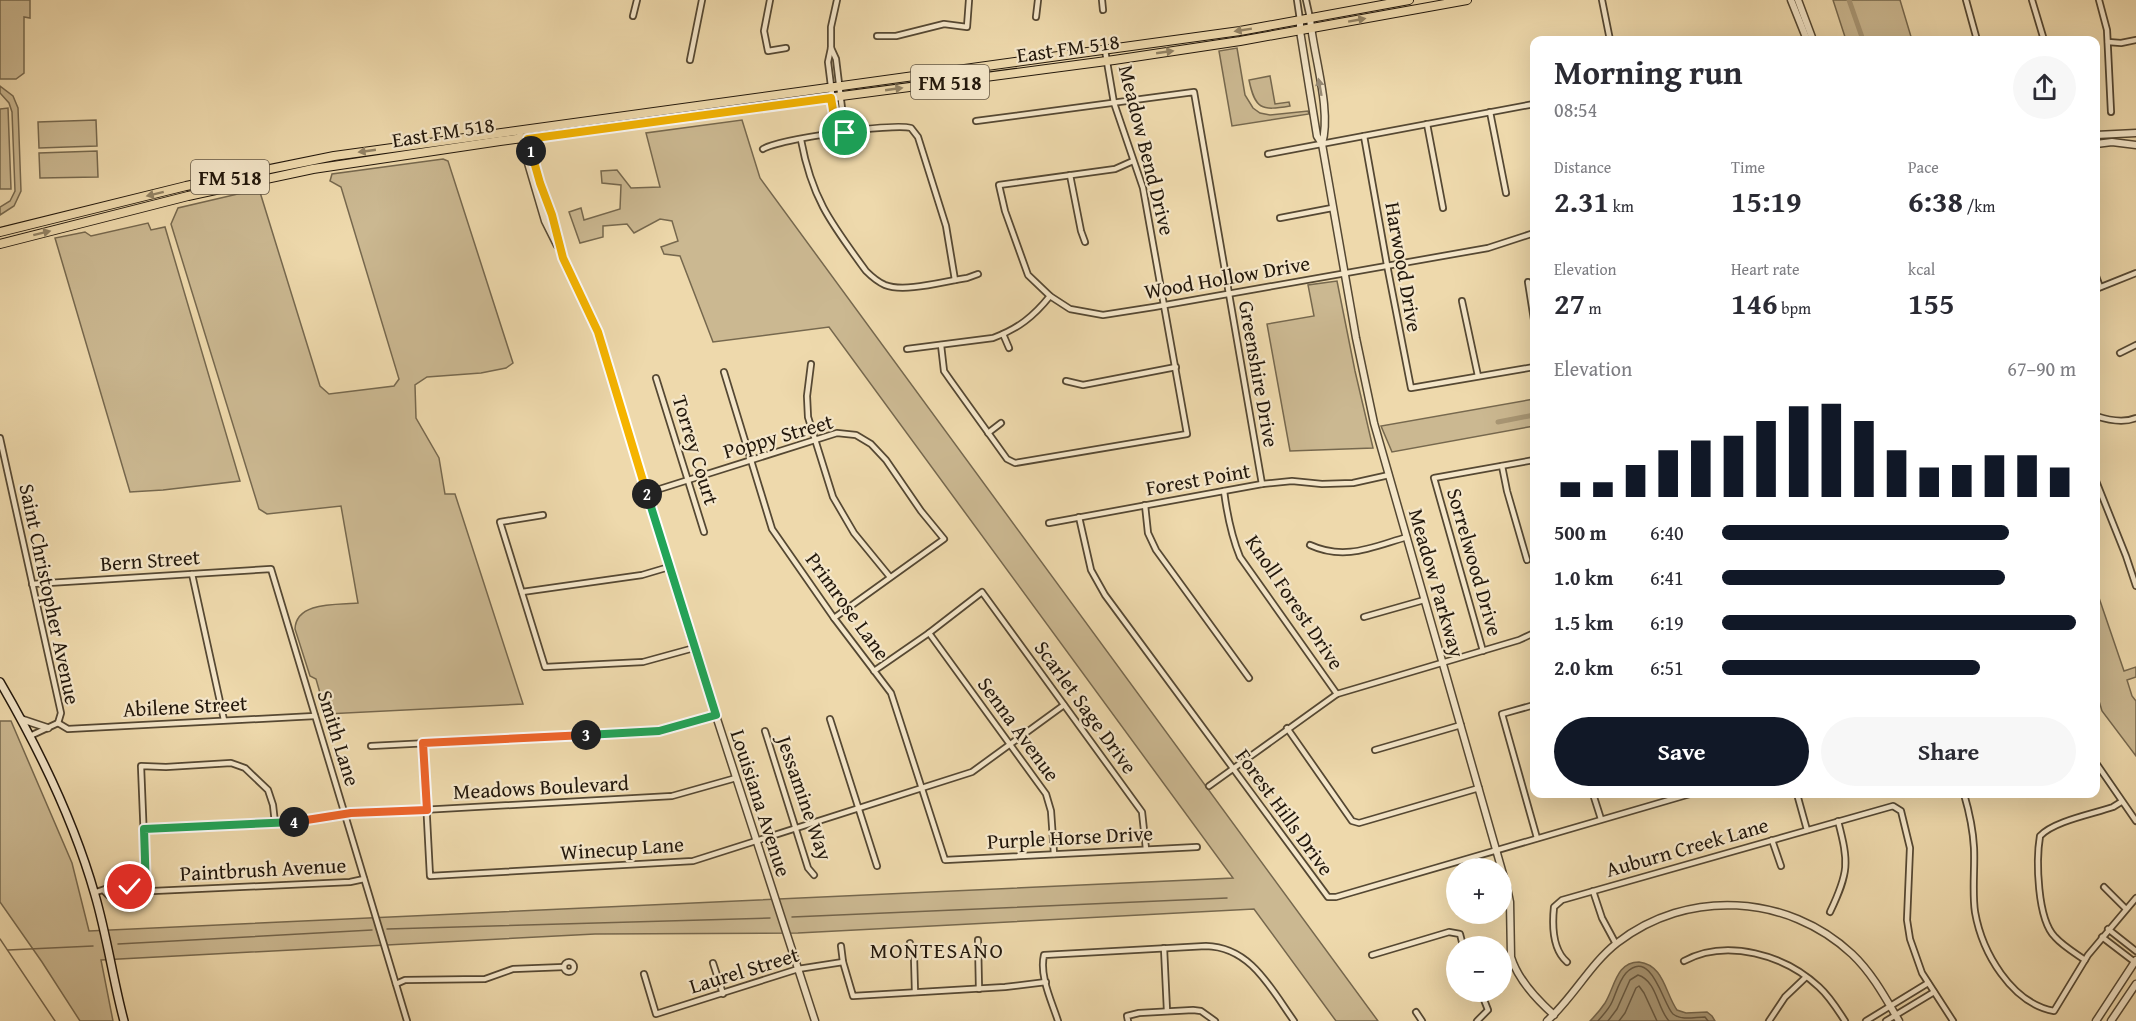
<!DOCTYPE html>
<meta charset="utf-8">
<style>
body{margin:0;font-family:"Gentium Book Plus",serif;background:#f7f7f7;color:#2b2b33;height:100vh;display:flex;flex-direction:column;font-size:22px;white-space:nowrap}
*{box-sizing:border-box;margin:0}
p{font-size:20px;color:#7c7c81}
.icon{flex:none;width:33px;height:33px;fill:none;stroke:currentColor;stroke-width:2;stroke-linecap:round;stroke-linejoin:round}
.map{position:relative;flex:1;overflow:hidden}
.side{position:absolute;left:1530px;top:36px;width:570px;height:762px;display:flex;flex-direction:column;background:#fff;border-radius:12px;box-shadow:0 6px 24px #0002}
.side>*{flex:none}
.controls{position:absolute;left:1446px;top:858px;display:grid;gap:12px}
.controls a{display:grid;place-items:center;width:66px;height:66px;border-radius:50%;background:#fff;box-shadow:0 6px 24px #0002;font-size:30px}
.pin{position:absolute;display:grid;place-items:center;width:51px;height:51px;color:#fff;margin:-26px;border:3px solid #fff;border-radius:50%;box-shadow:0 2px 6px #0007}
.km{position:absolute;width:30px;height:30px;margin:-15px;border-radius:50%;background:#222;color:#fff;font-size:16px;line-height:30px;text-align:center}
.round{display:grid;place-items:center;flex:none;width:63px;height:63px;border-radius:32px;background:#f7f7f7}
.headline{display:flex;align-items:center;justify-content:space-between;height:102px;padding:0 24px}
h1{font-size:33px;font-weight:600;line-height:45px}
.stats{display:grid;grid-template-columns:repeat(3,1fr);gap:9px;height:102px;padding:6px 24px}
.stats div{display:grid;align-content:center}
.stats b{font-size:30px;font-weight:600}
.stats small{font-size:16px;font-weight:400}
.stats p{font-size:16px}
.chart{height:168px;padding:12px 24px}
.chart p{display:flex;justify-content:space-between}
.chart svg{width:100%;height:108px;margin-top:6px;stroke:#111827;stroke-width:6}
.primary-button{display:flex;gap:12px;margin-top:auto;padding:12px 24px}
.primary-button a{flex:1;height:69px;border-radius:36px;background:#111827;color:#fff;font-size:24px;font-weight:600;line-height:69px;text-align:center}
.primary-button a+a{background:#f7f7f7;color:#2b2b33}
ul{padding:0 24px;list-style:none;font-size:20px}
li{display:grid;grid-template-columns:96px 72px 1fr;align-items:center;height:45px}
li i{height:15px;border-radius:8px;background:#111827}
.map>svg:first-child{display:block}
.green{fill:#cbb891;stroke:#76684e;stroke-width:1.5}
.water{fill:#a99775;stroke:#73644b;stroke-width:1.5}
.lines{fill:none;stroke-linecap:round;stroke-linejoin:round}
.shore{stroke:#665740;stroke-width:1.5}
.stream{stroke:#73644b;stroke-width:1.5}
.canal{stroke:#a99775;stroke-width:5}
.minor-casing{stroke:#554833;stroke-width:8}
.tertiary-casing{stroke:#554833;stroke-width:9}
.secondary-casing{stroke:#22170b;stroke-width:10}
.primary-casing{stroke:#22170b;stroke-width:10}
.minor{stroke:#f4e6c9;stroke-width:4.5}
.tertiary{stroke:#f4e6c9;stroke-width:6}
.secondary{stroke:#f4e6c9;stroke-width:7}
.primary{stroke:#eed9ac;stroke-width:8}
.oneway{fill:#928264}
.oneway2{fill:#968974}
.split-1-casing{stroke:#fff;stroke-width:12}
.split-2-casing{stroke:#fff;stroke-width:12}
.split-3-casing{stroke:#fff;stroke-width:12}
.split-4-casing{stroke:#fff;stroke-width:12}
.split-5-casing{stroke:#fff;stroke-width:12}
.split-1{stroke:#f5b400;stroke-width:8}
.split-2{stroke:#f5b400;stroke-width:8}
.split-3{stroke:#22a559;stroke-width:8}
.split-4{stroke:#f0652b;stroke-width:8}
.split-5{stroke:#22a559;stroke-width:8}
.labels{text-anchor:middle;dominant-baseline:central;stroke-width:4.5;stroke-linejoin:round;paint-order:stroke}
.shield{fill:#f4e6c9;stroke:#615544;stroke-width:1.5}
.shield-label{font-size:20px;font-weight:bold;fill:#22170b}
.street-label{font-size:21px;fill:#22170b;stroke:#f4e6c9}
.neighbourhood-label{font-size:22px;letter-spacing:1.5px;fill:#22170b;stroke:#f4e6c9}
</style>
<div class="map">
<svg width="2136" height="1021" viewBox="0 0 2136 1021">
<rect width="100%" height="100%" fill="#eed9ac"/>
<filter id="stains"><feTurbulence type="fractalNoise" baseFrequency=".00333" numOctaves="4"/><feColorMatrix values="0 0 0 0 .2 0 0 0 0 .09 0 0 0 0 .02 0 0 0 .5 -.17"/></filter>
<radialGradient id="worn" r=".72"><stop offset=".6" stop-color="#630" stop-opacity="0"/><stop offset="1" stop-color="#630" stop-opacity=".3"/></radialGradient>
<g class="green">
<path d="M0 0H30V18L24 17V73L16 79H0Z"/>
<path d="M1833 0H1900L1912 40H1846Z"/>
<path d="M1237 48 1245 95 1253 108 1260 113 1270 115 1308 111 1309 114 1232 126 1219 51Z"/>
<path d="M1270 76 1275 104 1289 102 1290 106C1261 111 1255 109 1249 80Z"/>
<path d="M0 86 13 96 18 108 21 191 14 206 0 215V207L10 201 15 191 12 112 9 103 0 93Z"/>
<path d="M8 108 11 189H0V109Z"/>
<path d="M96 120 97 146 39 148 38 122Z"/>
<path d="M742 120 760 178 1378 1021H1336L1254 909 798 933 595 934 101 960 113 1021H80L42 962 0 902V721H11L72 863 89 931 1233 878 829 327 713 342 680 256 664 254 661 247 678 241 672 221 660 219 634 233 627 224 603 226V237L580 243 569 212 581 208 584 220 620 209 621 185 602 183 601 171 617 170 631 188 660 187 646 133Z"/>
<path d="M97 151 98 177 40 178 39 153Z"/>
<path d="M443 159 448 161 513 363 506 368 481 373 427 377 415 385 416 418 439 458 445 494H455L523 704 326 714 316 679 310 676 295 629C296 601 338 605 358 603L341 506 267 514 259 509 171 224 178 208 259 189 320 386 329 394 394 386 399 379 341 187 330 181 332 174Z"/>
<path d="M148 223 151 230 165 227 240 481 163 490 130 492 55 238 85 232 91 236Z"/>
<path d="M1337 281 1355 371 1373 448 1290 451 1267 324 1314 316 1308 285Z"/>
<path d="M1534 399V426L1392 452 1381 426Z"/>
<path d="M2096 589 2124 671 2136 667V677L2127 680 2132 696 2136 701V756L2102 711 2096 691Z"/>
</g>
<path class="water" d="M1639 962C1664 965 1665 993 1677 1010L1686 1013 1707 1012 1712 1016 1715 1021H1590C1595 1016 1601 1009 1605 1003 1615 987 1616 962 1639 962Z"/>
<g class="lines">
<g class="shore">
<path d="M1598 1021C1603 1015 1609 1009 1612 1002 1616 993 1619 981 1626 973 1652 947 1663 1005 1673 1014 1682 1021 1695 1017 1705 1017L1708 1021"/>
<path d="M1608 1021 1617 1009 1630 980 1638 975C1657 981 1657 1008 1669 1021"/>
<path d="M1619 1021 1625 1013 1636 988 1639 986 1644 993 1657 1021"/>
</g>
<g class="stream">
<path d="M792 917 1227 898"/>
<path d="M387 929 770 918"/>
<path d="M0 939 55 1021"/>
<path d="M118 944 372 930"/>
<path d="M8 950 93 946"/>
</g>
<g class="canal">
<path d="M1849 0 1863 40"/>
<path d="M1498 422 1534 415"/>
</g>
<g class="minor-casing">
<g id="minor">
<path d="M770 0 764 31 768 51 786 48"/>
<path d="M1102 0 1103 10"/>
<path d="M1297 0 1300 20"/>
<path d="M1306 0 1310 18"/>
<path d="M1602 0 1610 40"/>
<path d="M1966 0 1977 40"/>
<path d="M2032 0 2044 40"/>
<path d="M2099 0 2107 30 2111 112"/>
<path d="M633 16 637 0"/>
<path d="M1036 17 1038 0"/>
<path d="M877 36H896L944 24 967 27 969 0"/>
<path d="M2108 42 2121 43 2136 40"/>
<path d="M831 48 836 59 845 133"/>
<path d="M690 60 702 0"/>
<path d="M1490 112 1506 193"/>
<path d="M976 121 1194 92 1262 484"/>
<path d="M1427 124 1443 208"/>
<path d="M837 134 828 62 831 48V27L837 0"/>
<path d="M1364 136 1387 265 1411 388 1534 367"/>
<path d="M801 140C812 199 831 223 866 271 871 276 878 282 885 285 905 293 945 281 967 278L978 274"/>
<path d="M763 149C778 139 893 123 911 128L918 137 946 226 955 280"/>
<path d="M1268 154 1534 104"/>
<path d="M1133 161 1115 169 999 185 1005 211 1028 275 1050 296 1070 309 1103 315 1154 307 1488 248 1534 233"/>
<path d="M1070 175 1081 231 1085 242"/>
<path d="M1280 218 1332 208"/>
<path d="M2096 276 2100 287"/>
<path d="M1528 282 1534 320"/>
<path d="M2096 289 2136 273"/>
<path d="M1462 301 1478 376"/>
<path d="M1003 334 1009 348"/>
<path d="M941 345 944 371 951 381 1007 459 1015 463 1187 434 1143 188 1114 103 1105 50"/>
<path d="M907 349 993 338C1018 329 1034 316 1050 296"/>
<path d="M2120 353 2136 345"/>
<path d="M811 364 807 396 808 417 833 497 854 533 890 577"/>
<path d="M724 372 772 529 834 618 891 693 945 860 1197 847"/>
<path d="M656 378 704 532"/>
<path d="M1066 381 1083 385 1176 367"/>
<path d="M2096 416C2108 420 2124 423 2136 418"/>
<path d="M988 433 1001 423"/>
<path d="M0 438 61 713 58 723"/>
<path d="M1502 466 1507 491 1527 560"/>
<path d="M2096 481 2126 556 2136 586"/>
<path d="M1224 491C1227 514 1231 535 1240 557L1337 694"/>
<path d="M647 493 837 433 856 435 871 444 886 460 921 511 944 539 834 618"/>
<path d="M1145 505 1148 533 1156 550 1249 678"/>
<path d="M543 515 500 522 545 667 643 662 694 648"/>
<path d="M1079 517 1091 570 1105 595 1328 897H1336L1690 794"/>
<path d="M1049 523 1262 484 1292 481 1322 484 1353 483 1389 475"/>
<path d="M1310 545C1345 561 1372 547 1407 537"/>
<path d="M192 574 224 720"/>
<path d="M32 584 271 569 407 1021"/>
<path d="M522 592 642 575 669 567"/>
<path d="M1364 617 1424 600"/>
<path d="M929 633 1046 794 1051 811 1054 854"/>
<path d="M1483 651 1434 478 1534 460"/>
<path d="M874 671 929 633 982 592 1142 812 1146 849"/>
<path d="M1534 705 1502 714 1537 838"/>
<path d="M830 719 877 866"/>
<path d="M58 723 68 729 315 716"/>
<path d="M1287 728 1352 821 1359 823 1479 788"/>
<path d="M765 731 808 868 814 875"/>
<path d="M30 736 58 723"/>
<path d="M423 743 430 876 693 861 972 772 1064 705"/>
<path d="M371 746 659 731 716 715"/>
<path d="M1375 750 1461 725"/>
<path d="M2096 763 2136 821"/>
<path d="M1209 786 1337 694 1519 640 1534 633"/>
<path d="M1593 794 1601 819"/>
<path d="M1797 794 1807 830"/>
<path d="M1964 794C1969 811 1973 829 1974 848 1975 869 1972 891 1975 912 1982 952 2011 1003 2054 1011L2088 955 2136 898"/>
<path d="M275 823 308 821 351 814 672 796 736 778"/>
<path d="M144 829 275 823 273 805 268 790 245 768 231 763 166 767 141 766C143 807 144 848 146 889"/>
<path d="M1772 840 1781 866"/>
<path d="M2104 887 2126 909"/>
<path d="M104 891 108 895 130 894 136 890"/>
<path d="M1593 891 1602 918 1616 944"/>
<path d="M94 892C100 892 104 889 108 888 119 885 142 888 153 891L350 882 364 879"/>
<path d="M1830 912C1849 872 1849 863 1838 821"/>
<path d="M2108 929 2136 951"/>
<path d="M2102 937 2136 963"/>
<path d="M978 940 979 989"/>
<path d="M910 943 914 956 915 992"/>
<path d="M841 946 843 962 853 996 1005 987 1046 982"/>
<path d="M1164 948 1167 1011"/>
<path d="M1372 955 1449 932 1460 934 1463 946"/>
<path d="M2085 960C2075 953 2063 946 2055 937 2037 919 2036 860 2040 836 2054 821 2093 814 2113 807L2121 802"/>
<path d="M1502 961 1511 957"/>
<path d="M1684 961C1727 938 1785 955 1819 987 1830 997 1837 1009 1845 1021"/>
<circle cx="569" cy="967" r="5"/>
<path d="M1567 962C1552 949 1552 926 1554 907L1562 900 1893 806 1901 811 1910 848 1907 920 1910 939 1922 973 1953 1021"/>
<path d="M713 963 723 994"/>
<path d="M1502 971 1514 965"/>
<path d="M644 974 656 1014 798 969 843 962"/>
<path d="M396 984 405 980 485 979 513 969 564 967"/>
<path d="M1416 1012 1422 1021"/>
<path d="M1058 1021C1052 1002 1039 976 1044 955L1206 946C1251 947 1271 989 1294 1021"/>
<path d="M1128 1021 1127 1016 1139 1013 1193 1010 1201 1011 1215 1021"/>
<path d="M1477 1021 1488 1010 1481 992"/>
<path d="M1769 1021 1785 997 1806 977"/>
<path d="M1866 1021 1928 983"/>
<path d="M1886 1021 1934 992"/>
</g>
</g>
<g class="tertiary-casing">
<g id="tertiary">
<path d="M1791 0 1807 40"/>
<path d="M1798 0 1813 40"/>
<path d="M1310 18C1313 54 1332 110 1322 144"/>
<path d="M1300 20V31L1317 136 1322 144 1356 338 1374 423 1507 888 1510 902 1511 957C1518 980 1536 999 1554 1015"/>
<path d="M527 135 540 183 552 215 563 258 598 332 694 648 815 1021"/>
<path d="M2096 135 2136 133"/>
<path d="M520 136 545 221 557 245"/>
<path d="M2096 144 2112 142 2136 145"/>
<path d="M21 719 48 728"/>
<path d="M1547 1021C1573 998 1590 964 1617 943 1687 888 1788 894 1852 954 1872 973 1885 997 1899 1021"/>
<path d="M2096 1021 2136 960"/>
<path d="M2111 1021 2136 984"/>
</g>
</g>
<g class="secondary-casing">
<path id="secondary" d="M0 682C39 749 74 821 95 895 107 936 113 980 124 1021"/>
</g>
<g class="primary-casing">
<g id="primary">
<path d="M0 232 186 186 334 156 1240 31 1409 0"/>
<path d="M0 244 188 196 313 169 500 141 1114 60 1240 41 1467 0"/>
</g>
</g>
<use href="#minor" class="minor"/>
<use href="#tertiary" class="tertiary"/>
<use href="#secondary" class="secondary"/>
<use href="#primary" class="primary"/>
</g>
<defs><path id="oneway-solid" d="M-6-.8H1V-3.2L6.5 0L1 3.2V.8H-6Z" transform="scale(1.5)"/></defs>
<g class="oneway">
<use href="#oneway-solid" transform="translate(1357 20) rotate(-10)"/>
<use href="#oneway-solid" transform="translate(1243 30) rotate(171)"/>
<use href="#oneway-solid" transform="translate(1165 52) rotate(-8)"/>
<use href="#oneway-solid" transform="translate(894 89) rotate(-8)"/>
<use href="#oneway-solid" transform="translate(367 151) rotate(172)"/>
<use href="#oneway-solid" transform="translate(155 194) rotate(166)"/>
<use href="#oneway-solid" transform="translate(42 233) rotate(-14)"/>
</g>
<use class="oneway2" href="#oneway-solid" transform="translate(1320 87) rotate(-100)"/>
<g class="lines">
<g class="split-1-casing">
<path id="split-1" d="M531 151 528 139 831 98 837 134 845 133"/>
</g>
<g class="split-2-casing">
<path id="split-2" d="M531 151 540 183 552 215 563 258 598 332 647 494"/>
</g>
<g class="split-3-casing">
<path id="split-3" d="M586 735 659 731 716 715 647 494"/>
</g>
<g class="split-4-casing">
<path id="split-4" d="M294 822 351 813 427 810 423 743 586 735"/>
</g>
<g class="split-5-casing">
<path id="split-5" d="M130 887 135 890H146L144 829 294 822"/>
</g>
<use href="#split-1" class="split-1"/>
<use href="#split-2" class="split-2"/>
<use href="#split-3" class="split-3"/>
<use href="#split-4" class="split-4"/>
<use href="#split-5" class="split-5"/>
</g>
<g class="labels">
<g class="shield">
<rect x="911" y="65" width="78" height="34" rx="4.5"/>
<rect x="191" y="160" width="78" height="34" rx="4.5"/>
</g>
<g class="shield-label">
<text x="950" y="82">FM 518</text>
<text x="230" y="177">FM 518</text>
</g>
<g class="street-label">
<text transform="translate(1068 48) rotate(-8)">East FM 518</text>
<text transform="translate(443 132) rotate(-9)">East FM 518</text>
<text transform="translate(1147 150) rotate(76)">Meadow Bend Drive</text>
<text transform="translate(1404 267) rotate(80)">Harwood Drive</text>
<text transform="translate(1227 277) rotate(-10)">Wood Hollow Drive</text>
<text transform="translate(1259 374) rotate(80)">Greenshire Drive</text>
<text transform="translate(778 436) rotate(-16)">Poppy Street</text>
<text transform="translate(696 450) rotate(73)">Torrey Court</text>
<text transform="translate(1198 479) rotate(-10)">Forest Point</text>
<text transform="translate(150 560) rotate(-4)">Bern Street</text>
<text transform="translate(1475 562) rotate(74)">Sorrelwood Drive</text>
<text transform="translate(1437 583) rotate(74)">Meadow Parkway</text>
<text transform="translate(50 594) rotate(78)">Saint Christopher Avenue</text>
<text transform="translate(1295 602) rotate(56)">Knoll Forest Drive</text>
<text transform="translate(848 606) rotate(54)">Primrose Lane</text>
<text transform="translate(185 706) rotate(-3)">Abilene Street</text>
<text transform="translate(1086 707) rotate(54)">Scarlet Sage Drive</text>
<text transform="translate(1019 729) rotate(54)">Senna Avenue</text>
<text transform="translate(339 738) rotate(73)">Smith Lane</text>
<text transform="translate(541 787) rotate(-3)">Meadows Boulevard</text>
<text transform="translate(805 798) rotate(71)">Jessamine Way</text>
<text transform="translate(761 803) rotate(72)">Louisiana Avenue</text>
<text transform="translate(1285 812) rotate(54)">Forest Hills Drive</text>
<text transform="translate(1070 837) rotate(-3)">Purple Horse Drive</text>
<text transform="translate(1687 847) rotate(-16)">Auburn Creek Lane</text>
<text transform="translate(622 848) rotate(-4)">Winecup Lane</text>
<text transform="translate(263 869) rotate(-3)">Paintbrush Avenue</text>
<text transform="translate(744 970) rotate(-17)">Laurel Street</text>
</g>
<g class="neighbourhood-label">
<text x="937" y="950">MONTESANO</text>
</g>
</g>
<rect width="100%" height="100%" filter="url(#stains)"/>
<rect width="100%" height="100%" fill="url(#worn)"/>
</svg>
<div class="controls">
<a>+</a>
<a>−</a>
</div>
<div class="pin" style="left:845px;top:133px;background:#1e9e55"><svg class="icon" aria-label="arrive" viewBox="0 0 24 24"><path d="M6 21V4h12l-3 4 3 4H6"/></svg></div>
<div class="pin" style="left:130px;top:887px;background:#d93025"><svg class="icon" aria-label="check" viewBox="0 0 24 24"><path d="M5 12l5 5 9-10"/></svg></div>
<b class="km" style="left:531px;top:151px">1</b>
<b class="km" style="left:647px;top:494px">2</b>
<b class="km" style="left:586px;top:735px">3</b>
<b class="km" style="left:294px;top:822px">4</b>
<section class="side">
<div class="headline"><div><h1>Morning run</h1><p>08:54</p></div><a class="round"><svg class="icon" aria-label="share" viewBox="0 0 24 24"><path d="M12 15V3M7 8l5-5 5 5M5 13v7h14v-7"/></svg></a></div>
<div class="stats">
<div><p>Distance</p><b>2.31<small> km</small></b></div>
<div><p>Time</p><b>15:19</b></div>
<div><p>Pace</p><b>6:38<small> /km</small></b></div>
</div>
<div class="stats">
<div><p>Elevation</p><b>27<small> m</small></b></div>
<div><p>Heart rate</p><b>146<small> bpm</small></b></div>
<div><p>kcal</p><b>155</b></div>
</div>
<div class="chart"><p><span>Elevation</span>67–90 m</p>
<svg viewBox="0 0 160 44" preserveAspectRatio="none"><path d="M5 44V38M15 44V38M25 44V31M35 44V25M45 44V21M55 44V19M65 44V13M75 44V7M85 44V6M95 44V13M105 44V25M115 44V32M125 44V31M135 44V27M145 44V27M155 44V32"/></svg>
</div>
<ul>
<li><b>500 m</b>6:40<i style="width:81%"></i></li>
<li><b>1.0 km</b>6:41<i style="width:80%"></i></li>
<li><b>1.5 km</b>6:19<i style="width:100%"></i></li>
<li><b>2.0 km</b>6:51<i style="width:73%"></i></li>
</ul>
<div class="primary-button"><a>Save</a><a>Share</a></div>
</section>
</div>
